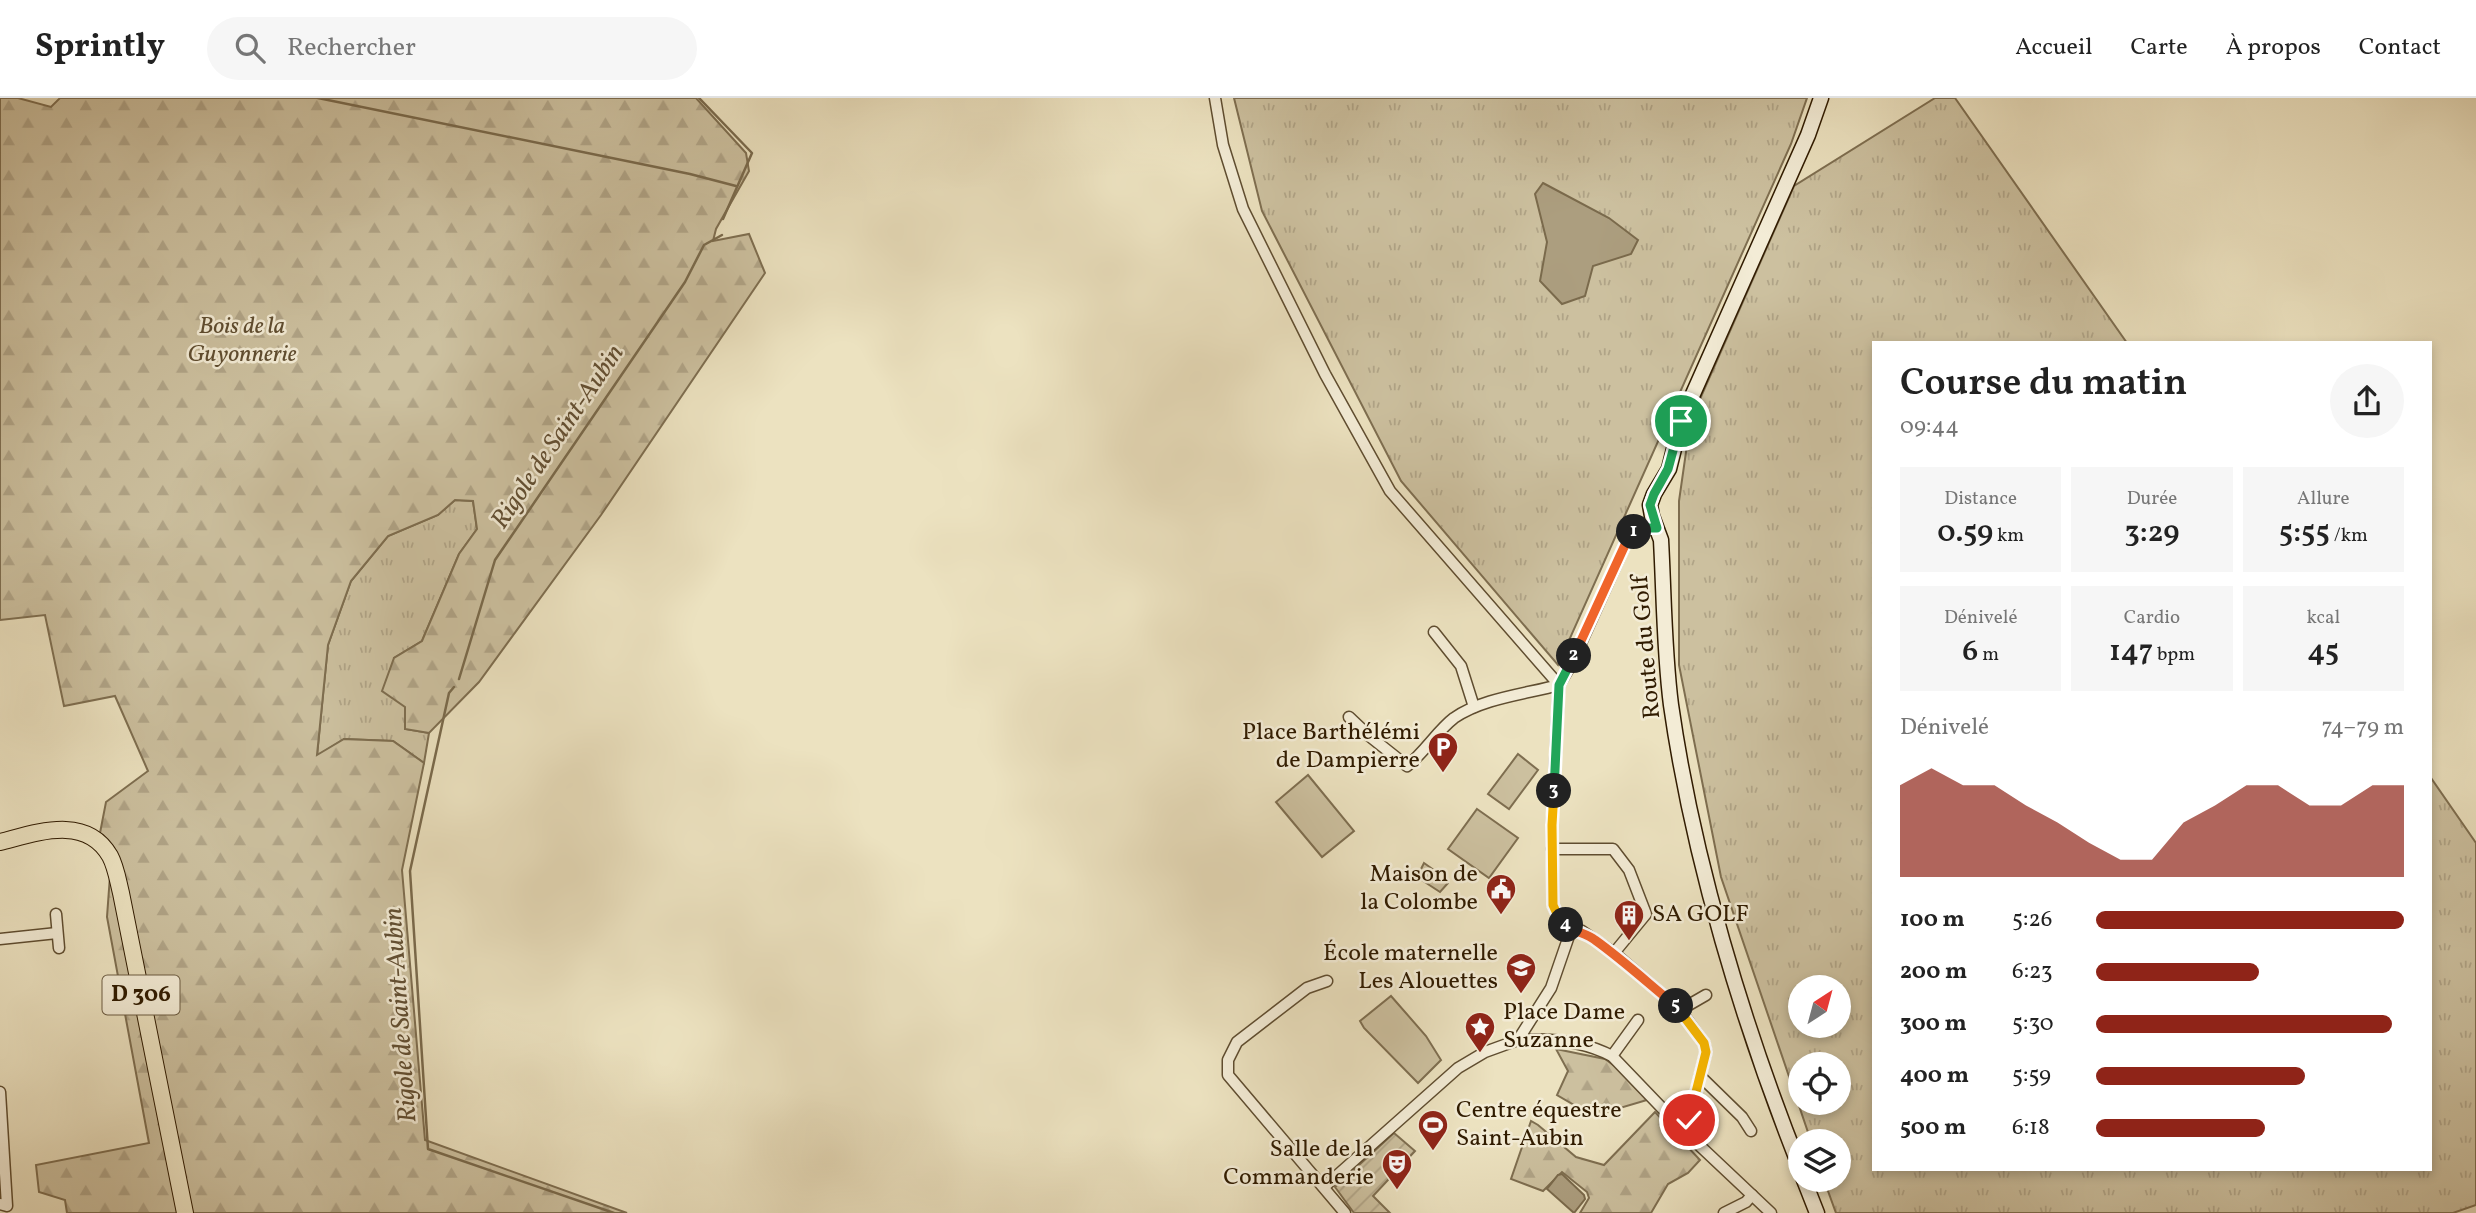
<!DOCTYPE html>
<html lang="fr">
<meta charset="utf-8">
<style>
body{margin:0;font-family:Vollkorn,serif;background:#f6f6f6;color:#222;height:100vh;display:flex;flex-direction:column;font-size:26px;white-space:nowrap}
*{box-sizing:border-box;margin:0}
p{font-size:23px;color:#767676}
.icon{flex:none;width:38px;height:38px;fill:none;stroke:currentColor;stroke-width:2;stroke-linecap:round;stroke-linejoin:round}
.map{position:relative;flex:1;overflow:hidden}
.drawer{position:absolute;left:1872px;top:243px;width:560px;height:830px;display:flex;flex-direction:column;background:#fff;border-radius:0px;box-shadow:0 4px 10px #0003}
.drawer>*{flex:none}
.needle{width:46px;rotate:36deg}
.buttons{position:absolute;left:1788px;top:877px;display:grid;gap:14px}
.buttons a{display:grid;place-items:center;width:63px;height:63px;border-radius:50%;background:#fff;box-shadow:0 4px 10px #0003;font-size:35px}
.pin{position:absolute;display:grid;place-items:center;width:60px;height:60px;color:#fff;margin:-30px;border:4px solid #fff;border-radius:50%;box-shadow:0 2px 7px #0007}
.km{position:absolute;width:35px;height:35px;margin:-18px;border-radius:50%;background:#222;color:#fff;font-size:19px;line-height:35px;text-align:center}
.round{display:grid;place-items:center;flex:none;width:74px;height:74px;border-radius:37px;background:#f6f6f6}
.head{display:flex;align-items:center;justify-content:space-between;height:119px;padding:0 28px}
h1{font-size:38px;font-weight:600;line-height:52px}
.figures{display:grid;grid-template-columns:repeat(3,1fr);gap:10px;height:119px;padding:7px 28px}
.figures div{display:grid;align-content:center;border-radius:0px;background:#f6f6f6;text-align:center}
.figures b{font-size:30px;font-weight:600}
.figures small{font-size:19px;font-weight:400}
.figures p{font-size:19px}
.chart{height:196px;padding:14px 28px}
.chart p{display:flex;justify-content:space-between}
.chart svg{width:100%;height:126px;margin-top:7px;fill:#8f2418;opacity:.7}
ul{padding:0 28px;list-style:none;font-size:23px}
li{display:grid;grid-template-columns:112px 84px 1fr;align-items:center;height:52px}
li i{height:18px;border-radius:9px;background:#8f2418}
header{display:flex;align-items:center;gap:42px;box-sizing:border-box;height:98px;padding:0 35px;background:#fff;border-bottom:2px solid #e0e0e0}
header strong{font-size:33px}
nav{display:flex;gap:38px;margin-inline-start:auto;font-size:24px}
.search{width:490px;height:63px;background:#f6f6f6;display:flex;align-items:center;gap:18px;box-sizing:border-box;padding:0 24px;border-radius:38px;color:#767676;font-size:26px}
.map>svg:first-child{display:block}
.grass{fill:url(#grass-tufts);stroke:#7e6e50;stroke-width:2;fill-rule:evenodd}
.forest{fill:url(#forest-firs);stroke:#7e6e50;stroke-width:2}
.garden{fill:url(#garden-furrows);stroke:#7e6e50;stroke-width:2}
.pitch{fill:#ccc09f;stroke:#7e6e50;stroke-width:2}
.water{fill:#ac9e7f;stroke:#7a6a4c;stroke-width:2}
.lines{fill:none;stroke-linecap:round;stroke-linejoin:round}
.stream{stroke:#7a6a4c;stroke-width:2.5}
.street-casing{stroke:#5f4d30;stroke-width:13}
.secondary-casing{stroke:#301b00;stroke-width:17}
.primary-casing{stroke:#301b00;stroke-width:18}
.street{stroke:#f3ecd6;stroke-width:10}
.secondary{stroke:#f3ecd6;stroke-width:14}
.primary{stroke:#ece2c0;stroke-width:16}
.split-1-casing{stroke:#fff;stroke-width:14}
.split-2-casing{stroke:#fff;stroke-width:14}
.split-3-casing{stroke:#fff;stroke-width:14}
.split-4-casing{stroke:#fff;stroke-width:14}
.split-5-casing{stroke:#fff;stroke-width:14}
.split-6-casing{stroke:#fff;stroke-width:14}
.split-1{stroke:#22a559;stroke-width:9}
.split-2{stroke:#f0652b;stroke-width:9}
.split-3{stroke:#22a559;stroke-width:9}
.split-4{stroke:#f5b400;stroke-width:9}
.split-5{stroke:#f0652b;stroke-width:9}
.split-6{stroke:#f5b400;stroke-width:9}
.labels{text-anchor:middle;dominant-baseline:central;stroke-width:5;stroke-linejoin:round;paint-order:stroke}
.shield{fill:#f3ecd6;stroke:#6a5a40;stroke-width:2}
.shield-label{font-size:23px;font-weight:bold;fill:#301b00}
.park-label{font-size:24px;font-style:italic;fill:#5f4d30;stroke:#f3ecd6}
.street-label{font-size:24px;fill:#301b00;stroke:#f3ecd6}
.poi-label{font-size:24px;fill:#301b00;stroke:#f3ecd6;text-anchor:end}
.water-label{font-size:26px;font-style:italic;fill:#624f33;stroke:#f3ecd6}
</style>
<header>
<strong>Sprintly</strong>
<div class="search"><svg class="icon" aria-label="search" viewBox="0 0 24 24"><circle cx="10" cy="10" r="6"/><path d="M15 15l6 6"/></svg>Rechercher</div>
<nav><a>Accueil</a><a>Carte</a><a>À propos</a><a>Contact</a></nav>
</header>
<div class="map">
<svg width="2476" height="1115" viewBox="0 0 2476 1115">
<defs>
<pattern id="grass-tufts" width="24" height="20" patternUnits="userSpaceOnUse" patternTransform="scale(1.75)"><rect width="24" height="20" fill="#ccc09f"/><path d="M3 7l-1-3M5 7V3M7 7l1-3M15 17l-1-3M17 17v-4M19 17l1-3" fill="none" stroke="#b0a487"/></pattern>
<pattern id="forest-firs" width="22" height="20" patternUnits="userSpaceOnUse" patternTransform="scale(1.75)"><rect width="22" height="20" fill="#ccc09f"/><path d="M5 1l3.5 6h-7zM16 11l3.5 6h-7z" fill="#b0a487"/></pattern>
<pattern id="garden-furrows" width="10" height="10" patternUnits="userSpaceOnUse" patternTransform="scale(1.75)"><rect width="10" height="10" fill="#ccc09f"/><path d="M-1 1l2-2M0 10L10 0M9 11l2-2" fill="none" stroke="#b0a487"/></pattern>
</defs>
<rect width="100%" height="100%" fill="#ece2c0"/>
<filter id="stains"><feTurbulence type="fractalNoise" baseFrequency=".00286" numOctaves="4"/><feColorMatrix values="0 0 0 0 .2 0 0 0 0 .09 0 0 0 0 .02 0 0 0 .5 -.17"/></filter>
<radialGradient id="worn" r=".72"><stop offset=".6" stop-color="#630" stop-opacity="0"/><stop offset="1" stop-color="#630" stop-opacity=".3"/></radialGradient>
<g class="grass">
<path d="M1234 0H1807L1791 46 1558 567 1401 383 1262 113Z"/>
<path d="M1935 0H1955L2127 245H1874V1071H2431V680L2476 745V1107L2453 1115H1836L1824 1082H1839V1043H1811L1721 779 1679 567V403L1687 347 1700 301 1794 88ZM1801 889H1839V928H1801ZM1839 966V1004H1801V966Z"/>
<path d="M455 402 473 403 477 431 459 456 422 543 394 560 405 609V631L429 635 424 665 393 643 344 641 317 658 328 547 351 483 388 438 438 417Z"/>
</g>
<g class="forest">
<path d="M0 0H18L51 9 60 0H696L746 55 749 73 716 131 713 143 749 136 765 175 601 417 479 584 429 635 405 631V609L382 593 394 560 422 543 459 456 477 431 473 403 455 402 438 417 388 438 351 483 328 547 317 657 344 641 393 643 424 665 402 772 425 1042 627 1115H67L65 1102 39 1094 36 1067 149 1045 107 819 112 750 100 735 106 704 148 673 115 598 64 608 45 517 0 522Z"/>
<path d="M1556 951 1605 961 1616 969 1647 1002 1593 1018 1557 997 1568 973Z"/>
<path d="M1655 1014 1700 1062 1688 1075 1668 1086 1651 1115H1580L1589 1100 1587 1094 1562 1074 1543 1093 1511 1081 1531 1023 1538 1027 1576 1059 1604 1067Z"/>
</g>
<path class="garden" d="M1394 1035 1415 1053 1373 1098 1390 1115H1354L1335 1089Z"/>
<g class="pitch">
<path d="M1518 656 1538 672 1509 711 1488 696Z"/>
<path d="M1308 677 1354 733 1322 759 1276 704Z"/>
<path d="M1477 711 1518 740 1489 780 1448 751Z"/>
<path d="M1424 765 1448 782V785L1440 794 1417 779Z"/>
<path d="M1391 898 1426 938 1441 962 1418 985 1364 930 1360 923Z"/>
</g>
<g class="water">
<path d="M1543 85 1609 120 1638 142 1631 156 1593 168 1585 198 1562 206 1540 183 1547 144 1535 96Z"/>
<path d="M1562 1076 1584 1097 1585 1101 1574 1115 1547 1091 1558 1077Z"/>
</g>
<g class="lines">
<g class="stream">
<path d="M318 0 690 76 736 88"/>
<path d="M699 0 752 55 723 121"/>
<path d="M459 581 495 462 685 184 704 147 722 137"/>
<path d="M454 589 449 595 410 773 428 1051 614 1115"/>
</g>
<g class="street-casing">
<g id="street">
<path d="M1215 0 1223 47 1243 111 1325 276 1390 393 1559 587"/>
<path d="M1434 534 1461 568 1474 609"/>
<path d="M1349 619 1368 637 1407 668C1425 654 1437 633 1454 620 1483 600 1526 596 1559 587"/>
<path d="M1552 751H1613L1629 772 1646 816 1614 855"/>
<path d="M56 816 59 850"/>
<path d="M1571 832 1582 833 1614 855 1680 912 1704 945 1706 954 1689 1022 1683 1032"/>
<path d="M0 841 57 835"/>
<path d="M1327 883 1307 890 1237 944 1228 962V977L1345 1115"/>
<path d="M1680 912 1706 897"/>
<path d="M1518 942C1549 940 1584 943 1612 958L1683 1032 1771 1115"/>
<path d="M1612 958 1638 922"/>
<path d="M1700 978 1742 1019 1751 1033"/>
<path d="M0 994 7 1108 0 1106"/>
<path d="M1324 1089 1458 970 1485 954 1518 942 1551 890 1571 832 1558 818 1553 807 1552 727 1559 587 1571 567 1630 436 1641 430H1657"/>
<path d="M1724 1115 1746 1104 1752 1097"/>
</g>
</g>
<g class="secondary-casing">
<g id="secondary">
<path d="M1801 1072C1743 927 1693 761 1671 607 1664 553 1664 497 1661 442L1652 418 1650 407 1654 396 1669 371 1681 323 1808 37 1821 0"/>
<path d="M1804 1082 1817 1115"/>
</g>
</g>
<g class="primary-casing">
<path id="primary" d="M0 744C36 735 86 716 110 758 116 769 118 783 121 795L185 1115"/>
</g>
<use href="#street" class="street"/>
<use href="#secondary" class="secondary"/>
<use href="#primary" class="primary"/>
</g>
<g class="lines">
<g class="split-1-casing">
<path id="split-1" d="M1634 434 1641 430H1657L1650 407 1654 396 1668 371 1681 323"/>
</g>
<g class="split-2-casing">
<path id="split-2" d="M1574 558 1630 436 1634 434"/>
</g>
<g class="split-3-casing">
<path id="split-3" d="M1554 693 1559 587 1574 558"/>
</g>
<g class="split-4-casing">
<path id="split-4" d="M1554 693 1552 727 1553 807 1558 818 1566 827"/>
</g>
<g class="split-5-casing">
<path id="split-5" d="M1566 827C1574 834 1586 835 1595 842 1623 862 1649 886 1676 908"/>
</g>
<g class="split-6-casing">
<path id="split-6" d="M1676 908 1704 945 1706 954 1689 1022"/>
</g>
<use href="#split-1" class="split-1"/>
<use href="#split-2" class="split-2"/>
<use href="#split-3" class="split-3"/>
<use href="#split-4" class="split-4"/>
<use href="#split-5" class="split-5"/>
<use href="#split-6" class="split-6"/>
</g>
<defs>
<g id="parking-pin" transform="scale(1.575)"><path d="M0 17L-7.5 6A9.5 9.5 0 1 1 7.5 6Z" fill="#8f2418" stroke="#f3ecd6"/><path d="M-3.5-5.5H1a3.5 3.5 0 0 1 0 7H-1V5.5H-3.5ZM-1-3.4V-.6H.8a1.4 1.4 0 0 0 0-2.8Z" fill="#fff"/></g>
<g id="civic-pin" transform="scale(1.575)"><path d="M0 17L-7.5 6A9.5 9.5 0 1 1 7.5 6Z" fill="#8f2418" stroke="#f3ecd6"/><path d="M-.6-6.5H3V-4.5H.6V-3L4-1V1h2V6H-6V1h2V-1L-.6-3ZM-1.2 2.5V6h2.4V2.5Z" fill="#fff"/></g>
<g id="building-pin" transform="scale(1.575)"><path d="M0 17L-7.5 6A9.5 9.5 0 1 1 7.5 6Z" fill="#8f2418" stroke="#f3ecd6"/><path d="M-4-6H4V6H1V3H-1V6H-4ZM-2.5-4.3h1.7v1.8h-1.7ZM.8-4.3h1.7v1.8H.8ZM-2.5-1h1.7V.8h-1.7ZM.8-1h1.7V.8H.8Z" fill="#fff"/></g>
<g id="school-pin" transform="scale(1.575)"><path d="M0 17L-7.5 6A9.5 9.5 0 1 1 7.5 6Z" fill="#8f2418" stroke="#f3ecd6"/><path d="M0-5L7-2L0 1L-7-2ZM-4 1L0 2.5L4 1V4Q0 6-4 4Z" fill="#fff"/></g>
<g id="sight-pin" transform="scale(1.575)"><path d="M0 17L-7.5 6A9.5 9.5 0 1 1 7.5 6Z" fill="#8f2418" stroke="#f3ecd6"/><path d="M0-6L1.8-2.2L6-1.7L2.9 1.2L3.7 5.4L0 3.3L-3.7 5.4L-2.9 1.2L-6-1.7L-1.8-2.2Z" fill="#fff"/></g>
<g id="stadium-pin" transform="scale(1.575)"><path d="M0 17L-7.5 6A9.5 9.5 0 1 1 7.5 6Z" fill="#8f2418" stroke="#f3ecd6"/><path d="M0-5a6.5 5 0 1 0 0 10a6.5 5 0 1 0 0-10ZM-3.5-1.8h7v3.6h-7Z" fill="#fff"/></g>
<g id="theatre-pin" transform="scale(1.575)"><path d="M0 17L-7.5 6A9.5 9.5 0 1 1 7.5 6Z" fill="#8f2418" stroke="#f3ecd6"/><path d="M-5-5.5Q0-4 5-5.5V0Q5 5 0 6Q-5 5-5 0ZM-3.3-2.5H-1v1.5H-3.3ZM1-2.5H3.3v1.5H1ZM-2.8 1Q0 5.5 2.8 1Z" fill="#fff"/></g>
</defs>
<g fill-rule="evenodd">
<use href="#parking-pin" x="1443" y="649"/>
<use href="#civic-pin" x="1501" y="791"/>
<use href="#building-pin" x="1629" y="817"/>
<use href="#school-pin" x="1521" y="870"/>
<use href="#sight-pin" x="1480" y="929"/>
<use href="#stadium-pin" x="1433" y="1027"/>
<use href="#theatre-pin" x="1397" y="1066"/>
</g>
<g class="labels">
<rect class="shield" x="102.5" y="877.5" width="77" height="39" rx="5"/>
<g class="shield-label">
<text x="141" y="897">D 306</text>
</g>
<g class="park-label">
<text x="242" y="229">Bois de la<tspan x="242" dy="28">Guyonnerie</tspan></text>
</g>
<g class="street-label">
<text transform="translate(1647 549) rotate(-95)">Route du Golf</text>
</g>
<g class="poi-label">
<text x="1420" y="635">Place Barthélémi<tspan x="1420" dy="28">de Dampierre</tspan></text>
<text x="1478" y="777">Maison de<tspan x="1478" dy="28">la Colombe</tspan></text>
<text x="1652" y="817" text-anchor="start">SA GOLF</text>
<text x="1498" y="856">École maternelle<tspan x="1498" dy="28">Les Alouettes</tspan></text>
<text x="1503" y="915" text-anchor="start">Place Dame<tspan x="1503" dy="28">Suzanne</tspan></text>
<text x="1456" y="1013" text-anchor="start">Centre équestre<tspan x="1456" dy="28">Saint-Aubin</tspan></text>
<text x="1374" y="1052">Salle de la<tspan x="1374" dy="28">Commanderie</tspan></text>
</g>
<g class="water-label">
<text transform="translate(558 339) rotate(-56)">Rigole de Saint-Aubin</text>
<text transform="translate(401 917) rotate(-94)">Rigole de Saint-Aubin</text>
</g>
</g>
<rect width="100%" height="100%" filter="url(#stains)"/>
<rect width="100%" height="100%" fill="url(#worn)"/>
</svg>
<div class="buttons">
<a><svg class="needle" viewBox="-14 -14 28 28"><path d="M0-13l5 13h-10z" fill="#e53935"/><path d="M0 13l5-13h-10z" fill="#767676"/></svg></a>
<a><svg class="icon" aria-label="locate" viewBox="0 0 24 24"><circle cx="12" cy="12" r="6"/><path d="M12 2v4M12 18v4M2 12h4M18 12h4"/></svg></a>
<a><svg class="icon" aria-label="layers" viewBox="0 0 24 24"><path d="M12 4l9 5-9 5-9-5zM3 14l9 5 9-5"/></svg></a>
</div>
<div class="pin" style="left:1681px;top:323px;background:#1e9e55"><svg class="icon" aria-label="arrive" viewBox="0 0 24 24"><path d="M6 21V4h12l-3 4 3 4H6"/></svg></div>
<div class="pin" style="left:1689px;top:1022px;background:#d93025"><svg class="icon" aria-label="check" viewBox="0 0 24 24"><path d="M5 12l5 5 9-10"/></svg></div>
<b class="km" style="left:1634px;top:434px">1</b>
<b class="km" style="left:1574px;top:558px">2</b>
<b class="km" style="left:1554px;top:693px">3</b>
<b class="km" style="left:1566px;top:827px">4</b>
<b class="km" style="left:1676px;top:908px">5</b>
<section class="drawer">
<div class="head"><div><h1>Course du matin</h1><p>09:44</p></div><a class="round"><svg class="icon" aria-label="share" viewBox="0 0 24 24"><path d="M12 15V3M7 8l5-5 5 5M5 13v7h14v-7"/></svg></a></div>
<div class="figures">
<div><p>Distance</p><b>0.59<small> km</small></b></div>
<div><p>Durée</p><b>3:29</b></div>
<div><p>Allure</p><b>5:55<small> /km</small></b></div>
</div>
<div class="figures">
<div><p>Dénivelé</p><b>6<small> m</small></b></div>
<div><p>Cardio</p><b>147<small> bpm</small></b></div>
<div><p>kcal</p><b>45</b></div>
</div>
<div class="chart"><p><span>Dénivelé</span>74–79 m</p>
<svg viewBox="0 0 160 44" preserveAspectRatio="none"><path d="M0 44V12L10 6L20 12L30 12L40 19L50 25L60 32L70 38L80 38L90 25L100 19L110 12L120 12L130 19L140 19L150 12L160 12V44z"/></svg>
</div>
<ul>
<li><b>100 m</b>5:26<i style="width:100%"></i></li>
<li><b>200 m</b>6:23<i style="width:53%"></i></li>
<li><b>300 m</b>5:30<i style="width:96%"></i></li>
<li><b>400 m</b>5:59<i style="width:68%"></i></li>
<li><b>500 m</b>6:18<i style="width:55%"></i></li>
</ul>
</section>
</div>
